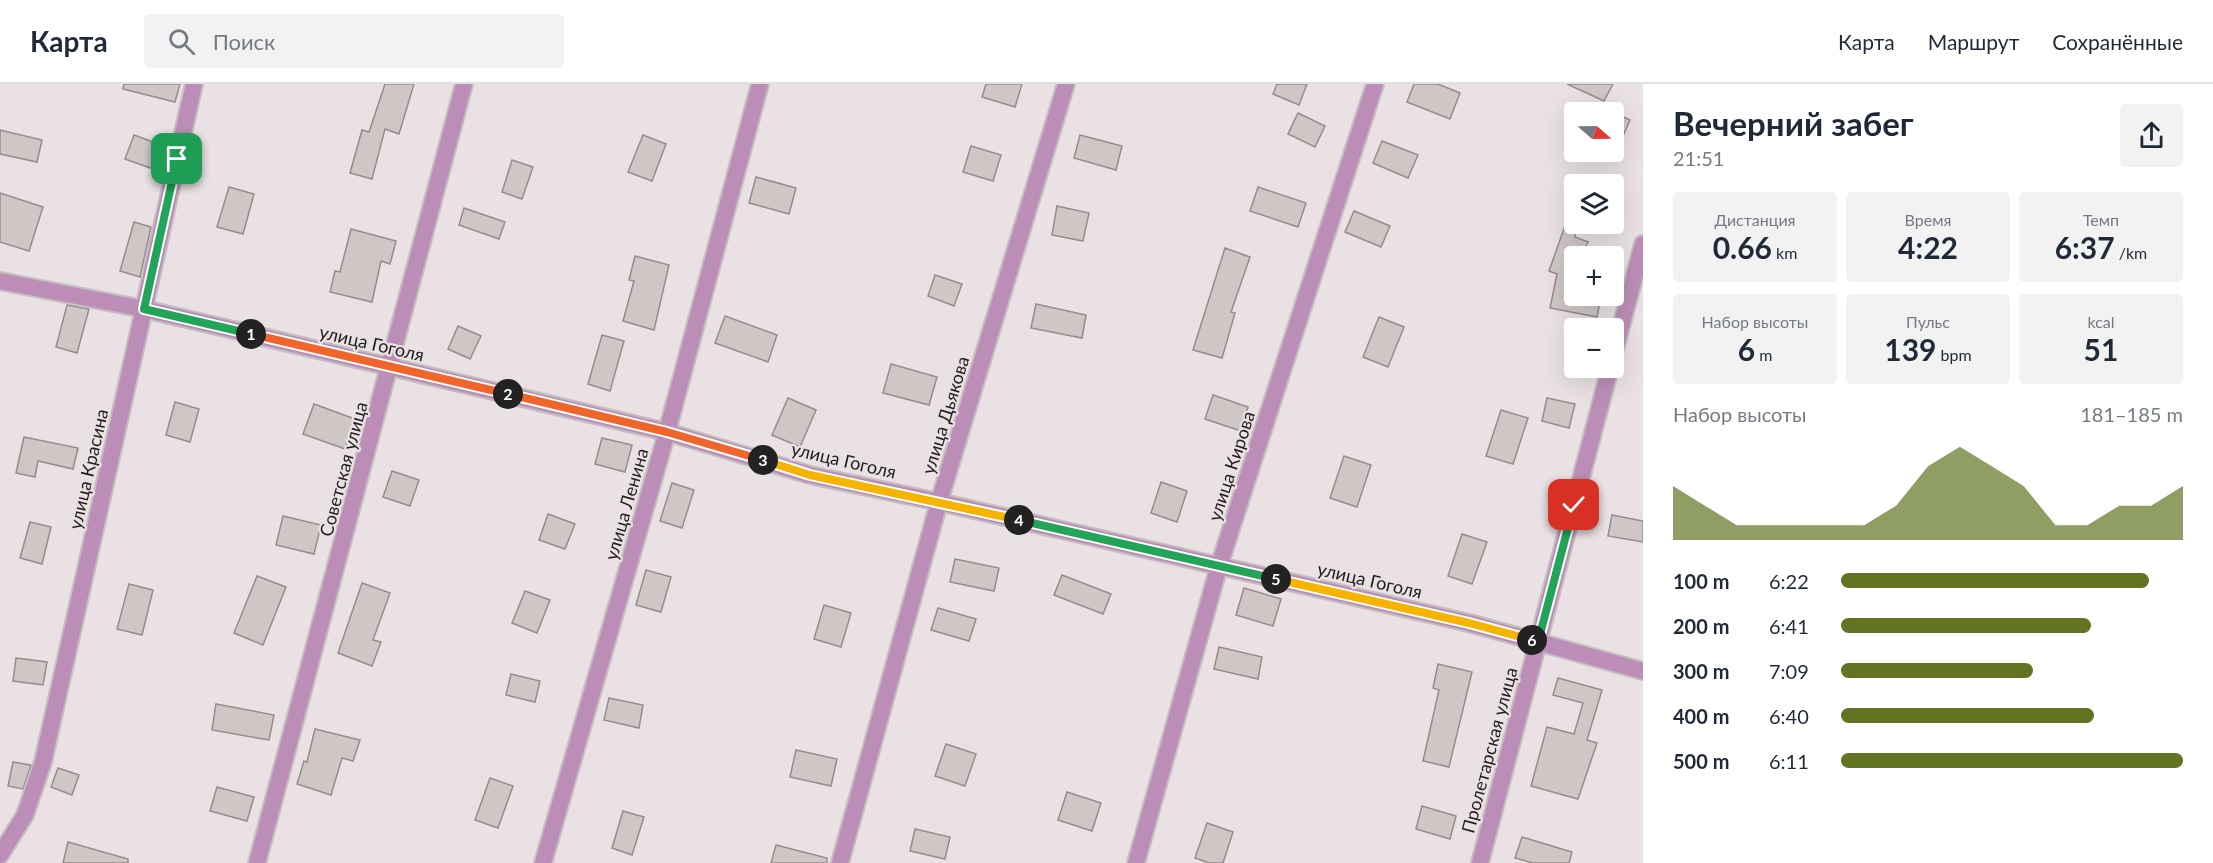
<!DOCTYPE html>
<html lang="ru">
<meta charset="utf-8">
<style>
body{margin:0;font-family:Lato,sans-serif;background:#f2f2f3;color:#1f2937;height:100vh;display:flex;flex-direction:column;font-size:22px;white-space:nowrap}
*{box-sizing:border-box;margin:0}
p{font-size:20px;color:#747a83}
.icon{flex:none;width:33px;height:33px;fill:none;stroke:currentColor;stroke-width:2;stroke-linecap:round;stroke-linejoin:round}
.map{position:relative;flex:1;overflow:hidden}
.sheet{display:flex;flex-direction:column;background:#fff;width:570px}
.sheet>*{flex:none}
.needle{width:39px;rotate:110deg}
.fabs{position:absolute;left:1564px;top:18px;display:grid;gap:12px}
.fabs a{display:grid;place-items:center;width:60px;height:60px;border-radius:6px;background:#fff;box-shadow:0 6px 24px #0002;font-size:30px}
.pin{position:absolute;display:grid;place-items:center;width:51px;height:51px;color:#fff;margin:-26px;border-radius:12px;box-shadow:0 3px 9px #0006}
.km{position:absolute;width:30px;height:30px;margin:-15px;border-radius:50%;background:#222;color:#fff;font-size:16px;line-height:30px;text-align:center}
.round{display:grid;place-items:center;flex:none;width:63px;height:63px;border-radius:6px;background:#f2f2f3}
.headline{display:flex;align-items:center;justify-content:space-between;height:102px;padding:0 30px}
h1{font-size:33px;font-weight:700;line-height:45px}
.stats{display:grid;grid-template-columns:repeat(3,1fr);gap:9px;height:102px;padding:6px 30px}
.stats div{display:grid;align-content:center;border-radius:6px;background:#f2f2f3;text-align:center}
.stats b{font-size:30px;font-weight:700}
.stats small{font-size:16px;font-weight:400}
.stats p{font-size:16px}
.chart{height:168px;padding:12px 30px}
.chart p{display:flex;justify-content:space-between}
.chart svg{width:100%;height:108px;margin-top:6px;fill:#627422;opacity:.7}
ul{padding:0 30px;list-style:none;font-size:20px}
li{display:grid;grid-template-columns:96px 72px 1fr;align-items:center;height:45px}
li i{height:15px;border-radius:8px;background:#627422}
header{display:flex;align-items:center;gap:36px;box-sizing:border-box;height:84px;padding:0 30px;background:#fff;border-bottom:2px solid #e0e1e3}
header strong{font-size:28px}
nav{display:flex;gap:33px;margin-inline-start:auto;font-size:21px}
.search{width:420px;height:54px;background:#f2f2f3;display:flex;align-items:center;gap:15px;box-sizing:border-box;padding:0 21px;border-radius:6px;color:#747a83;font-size:22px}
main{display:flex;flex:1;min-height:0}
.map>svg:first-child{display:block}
.building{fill:#cfc7c6;stroke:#958d8d;stroke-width:1.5}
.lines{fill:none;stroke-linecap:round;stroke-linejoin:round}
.street-casing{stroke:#c5bec0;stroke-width:20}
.street{stroke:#bc8eb7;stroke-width:16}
.split-1-casing{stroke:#fff;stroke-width:12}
.split-2-casing{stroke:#fff;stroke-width:12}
.split-3-casing{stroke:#fff;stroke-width:12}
.split-4-casing{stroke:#fff;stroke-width:12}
.split-5-casing{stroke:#fff;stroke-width:12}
.split-6-casing{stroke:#fff;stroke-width:12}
.split-7-casing{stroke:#fff;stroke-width:12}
.split-1{stroke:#22a559;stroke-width:8}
.split-2{stroke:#f0652b;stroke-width:8}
.split-3{stroke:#f0652b;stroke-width:8}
.split-4{stroke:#f5b400;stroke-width:8}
.split-5{stroke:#22a559;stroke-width:8}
.split-6{stroke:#f5b400;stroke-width:8}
.split-7{stroke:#22a559;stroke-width:8}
.labels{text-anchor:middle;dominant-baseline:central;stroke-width:4.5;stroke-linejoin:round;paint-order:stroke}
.street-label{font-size:18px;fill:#201d1e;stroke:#e9e1e3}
</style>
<header>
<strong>Карта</strong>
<div class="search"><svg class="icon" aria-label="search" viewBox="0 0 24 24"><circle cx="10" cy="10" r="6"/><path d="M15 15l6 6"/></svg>Поиск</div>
<nav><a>Карта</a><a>Маршрут</a><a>Сохранённые</a></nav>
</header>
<main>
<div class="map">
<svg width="1643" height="779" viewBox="0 0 1643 779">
<rect width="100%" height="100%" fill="#e9e1e3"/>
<g class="building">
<path d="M124 0H180L175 18 123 5Z"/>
<path d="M385 0H414L399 50 385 45 372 95 350 89 362 46 369 48Z"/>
<path d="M986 0H1022L1015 23 982 13Z"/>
<path d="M1277 0H1307L1299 21 1273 10Z"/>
<path d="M1414 0H1438L1460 9 1450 35 1407 18Z"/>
<path d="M1567 0H1613L1604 17Z"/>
<path d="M1298 29 1325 42 1315 63 1288 50Z"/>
<path d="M1614 29 1630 36 1614 73Z"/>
<path d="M0 46 42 56 37 78 0 70Z"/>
<path d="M134 51 164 62 156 86 125 75Z"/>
<path d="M643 51 666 60 652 97 628 88Z"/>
<path d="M1080 51 1122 62 1116 86 1074 74Z"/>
<path d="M1382 57 1418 71 1408 94 1373 79Z"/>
<path d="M971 62 1001 71 993 97 963 88Z"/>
<path d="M512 76 533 83 522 115 502 108Z"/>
<path d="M756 93 796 104 789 130 749 119Z"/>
<path d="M229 103 254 110 243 150 217 143Z"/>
<path d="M1258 103 1306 119 1298 143 1250 127Z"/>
<path d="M0 109 43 123 29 167 0 158Z"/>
<path d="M1573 119 1575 153 1588 158 1582 172H1575V212H1601L1597 233 1550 224 1557 190 1549 187Z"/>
<path d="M1057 122 1089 129 1083 157 1052 151Z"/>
<path d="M464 124 505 138 499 155 459 141Z"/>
<path d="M1354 127 1390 142 1381 163 1345 148Z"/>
<path d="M134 138 151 143 140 193 120 187Z"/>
<path d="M351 145 396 157 390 180 381 177 372 218 330 208 335 187 340 188Z"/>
<path d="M1225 164 1250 173 1231 228 1235 229 1222 274 1193 266Z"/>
<path d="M635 172 669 181 654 246 623 237 634 197 629 196Z"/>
<path d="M935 191 962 200 954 222 928 212Z"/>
<path d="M1036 220 1086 231 1082 254 1031 244Z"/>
<path d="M67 221 89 225 77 269 56 263Z"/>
<path d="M725 232 777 251 768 278 715 259Z"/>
<path d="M1379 233 1404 243 1388 283 1363 273Z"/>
<path d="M458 242 481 252 470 275 448 265Z"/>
<path d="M602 251 624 257 610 307 588 300Z"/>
<path d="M891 280 937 293 929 321 883 309Z"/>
<path d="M1213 311 1248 323 1241 347 1205 335Z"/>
<path d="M788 314 816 326 800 363 772 351Z"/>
<path d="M1547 314 1575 320 1569 344 1542 337Z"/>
<path d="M175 318 199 325 190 358 166 351Z"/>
<path d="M314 320 355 335 345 365 303 350Z"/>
<path d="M1501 326 1528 334 1513 380 1486 372Z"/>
<path d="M24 353 78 364 73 385 38 377 35 393 16 389Z"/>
<path d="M602 354 632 361 625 388 595 380Z"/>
<path d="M1344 372 1371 381 1357 423 1330 414Z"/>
<path d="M392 387 419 396 410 422 383 413Z"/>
<path d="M1161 398 1187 407 1177 438 1151 429Z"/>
<path d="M672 399 694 406 682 444 660 437Z"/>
<path d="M548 430 575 440 565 465 539 456Z"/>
<path d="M1612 431 1643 437V458L1608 452Z"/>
<path d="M283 432 321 441 314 470 276 461Z"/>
<path d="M30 438 51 443 42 480 20 474Z"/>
<path d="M1462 450 1487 458 1472 500 1448 492Z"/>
<path d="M955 475 999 484 994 507 950 498Z"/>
<path d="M646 486 671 493 661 528 636 521Z"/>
<path d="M1062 491 1111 510 1103 530 1054 511Z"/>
<path d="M257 492 286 503 263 561 234 549Z"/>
<path d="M362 499 390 509 373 556 381 558 372 582 338 569Z"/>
<path d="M129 500 153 506 142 551 117 545Z"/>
<path d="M1244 504 1281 515 1273 542 1236 531Z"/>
<path d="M525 507 550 516 537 549 512 539Z"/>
<path d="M824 521 851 529 841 563 814 555Z"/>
<path d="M938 524 976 535 969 557 931 546Z"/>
<path d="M1219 563 1262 573 1258 595 1214 585Z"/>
<path d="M16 574 47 578 43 601 13 597Z"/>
<path d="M1438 580 1472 588 1449 683 1423 677 1439 606 1433 604Z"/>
<path d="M511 590 540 597 535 618 506 611Z"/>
<path d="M1558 594 1602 606 1587 656 1597 659 1578 715 1531 702 1547 643 1574 650 1583 619 1553 611Z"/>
<path d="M609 614 643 621 639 644 604 636Z"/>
<path d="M216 620 274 631 269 656 212 646Z"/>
<path d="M315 645 360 656 353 677 342 674 331 711 297 700 304 677 307 678Z"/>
<path d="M946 660 976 670 965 702 935 692Z"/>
<path d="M796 666 837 675 831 702 790 693Z"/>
<path d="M13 678 31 681 23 705 8 702Z"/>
<path d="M58 684 79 691 72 711 51 703Z"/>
<path d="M490 694 513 702 498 744 475 736Z"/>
<path d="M217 703 254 713 247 737 210 727Z"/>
<path d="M1067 708 1101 719 1092 747 1058 736Z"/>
<path d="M1422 722 1456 732 1450 755 1416 745Z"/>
<path d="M623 727 644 733 632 771 612 764Z"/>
<path d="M1207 739 1233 748 1223 779H1209L1195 774Z"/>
<path d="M915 745 950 753 945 775 910 767Z"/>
<path d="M1522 753 1572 768 1569 779H1533L1515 774Z"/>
<path d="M68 758 128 775V779H63Z"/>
<path d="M776 761 827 774V779H771Z"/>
</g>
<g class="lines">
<g class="street-casing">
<g id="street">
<path d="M0 197 144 225 667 348 810 391 939 418 1469 539 1643 587"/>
<path d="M1614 269 1643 160"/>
<path d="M0 771 25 731 43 678 194 0"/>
<path d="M257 779 464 0"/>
<path d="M543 779 667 348 760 0"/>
<path d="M840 779 939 418 1066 0"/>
<path d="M1136 779 1219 482 1375 0"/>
<path d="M1480 779 1610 284"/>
</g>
</g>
<use href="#street" class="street"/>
</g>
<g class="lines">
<g class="split-1-casing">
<path id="split-1" d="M177 75 144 225 251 250"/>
</g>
<g class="split-2-casing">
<path id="split-2" d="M251 250 508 310"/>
</g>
<g class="split-3-casing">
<path id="split-3" d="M508 310 667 348 763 376"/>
</g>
<g class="split-4-casing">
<path id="split-4" d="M763 376 810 391 1019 436"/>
</g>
<g class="split-5-casing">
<path id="split-5" d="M1019 436 1276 495"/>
</g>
<g class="split-6-casing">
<path id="split-6" d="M1276 495 1469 539 1532 556"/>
</g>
<g class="split-7-casing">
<path id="split-7" d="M1532 556 1538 558 1574 421"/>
</g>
<use href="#split-1" class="split-1"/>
<use href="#split-2" class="split-2"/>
<use href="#split-3" class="split-3"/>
<use href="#split-4" class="split-4"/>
<use href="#split-5" class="split-5"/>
<use href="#split-6" class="split-6"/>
<use href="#split-7" class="split-7"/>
</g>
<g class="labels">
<g class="street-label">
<text transform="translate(372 259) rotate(13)">улица Гоголя</text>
<text transform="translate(945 331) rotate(-73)">улица Дьякова</text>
<text transform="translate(844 376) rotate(13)">улица Гоголя</text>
<text transform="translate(1231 382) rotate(-72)">улица Кирова</text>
<text transform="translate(88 385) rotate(-77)">улица Красина</text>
<text transform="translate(343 385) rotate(-75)">Советская улица</text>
<text transform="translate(626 420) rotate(-74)">улица Ленина</text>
<text transform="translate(1370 496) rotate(13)">улица Гоголя</text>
<text transform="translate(1489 666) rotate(-75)">Пролетарская улица</text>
</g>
</g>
</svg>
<div class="fabs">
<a><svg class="needle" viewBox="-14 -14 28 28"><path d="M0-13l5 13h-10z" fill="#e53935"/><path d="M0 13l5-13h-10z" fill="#747a83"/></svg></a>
<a><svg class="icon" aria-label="layers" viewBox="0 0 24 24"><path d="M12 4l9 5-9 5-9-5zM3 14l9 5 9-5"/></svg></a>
<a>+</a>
<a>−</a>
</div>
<div class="pin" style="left:177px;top:75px;background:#1e9e55"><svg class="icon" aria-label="arrive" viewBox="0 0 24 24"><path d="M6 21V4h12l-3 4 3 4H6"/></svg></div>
<div class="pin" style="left:1574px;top:421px;background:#d93025"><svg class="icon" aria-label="check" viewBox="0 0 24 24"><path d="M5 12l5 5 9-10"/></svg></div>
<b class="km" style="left:251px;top:250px">1</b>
<b class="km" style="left:508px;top:310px">2</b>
<b class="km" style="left:763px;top:376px">3</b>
<b class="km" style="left:1019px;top:436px">4</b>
<b class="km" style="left:1276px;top:495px">5</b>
<b class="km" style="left:1532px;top:556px">6</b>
</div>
<section class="sheet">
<div class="headline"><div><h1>Вечерний забег</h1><p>21:51</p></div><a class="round"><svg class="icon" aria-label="share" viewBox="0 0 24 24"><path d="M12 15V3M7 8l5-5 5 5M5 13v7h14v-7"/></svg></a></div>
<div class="stats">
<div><p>Дистанция</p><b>0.66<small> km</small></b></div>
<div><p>Время</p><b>4:22</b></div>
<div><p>Темп</p><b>6:37<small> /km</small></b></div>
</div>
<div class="stats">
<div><p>Набор высоты</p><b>6<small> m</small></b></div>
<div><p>Пульс</p><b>139<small> bpm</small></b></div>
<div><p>kcal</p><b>51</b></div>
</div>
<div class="chart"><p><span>Набор высоты</span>181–185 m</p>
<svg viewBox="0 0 160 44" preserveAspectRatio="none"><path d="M0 44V22L10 30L20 38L30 38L40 38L50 38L60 38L70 30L80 14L90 6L100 14L110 22L120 38L130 38L140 30L150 30L160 22V44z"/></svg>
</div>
<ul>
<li><b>100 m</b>6:22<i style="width:90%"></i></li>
<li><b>200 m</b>6:41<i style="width:73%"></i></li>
<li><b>300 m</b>7:09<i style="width:56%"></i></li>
<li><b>400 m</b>6:40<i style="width:74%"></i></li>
<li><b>500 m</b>6:11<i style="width:100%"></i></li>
</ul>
</section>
</main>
